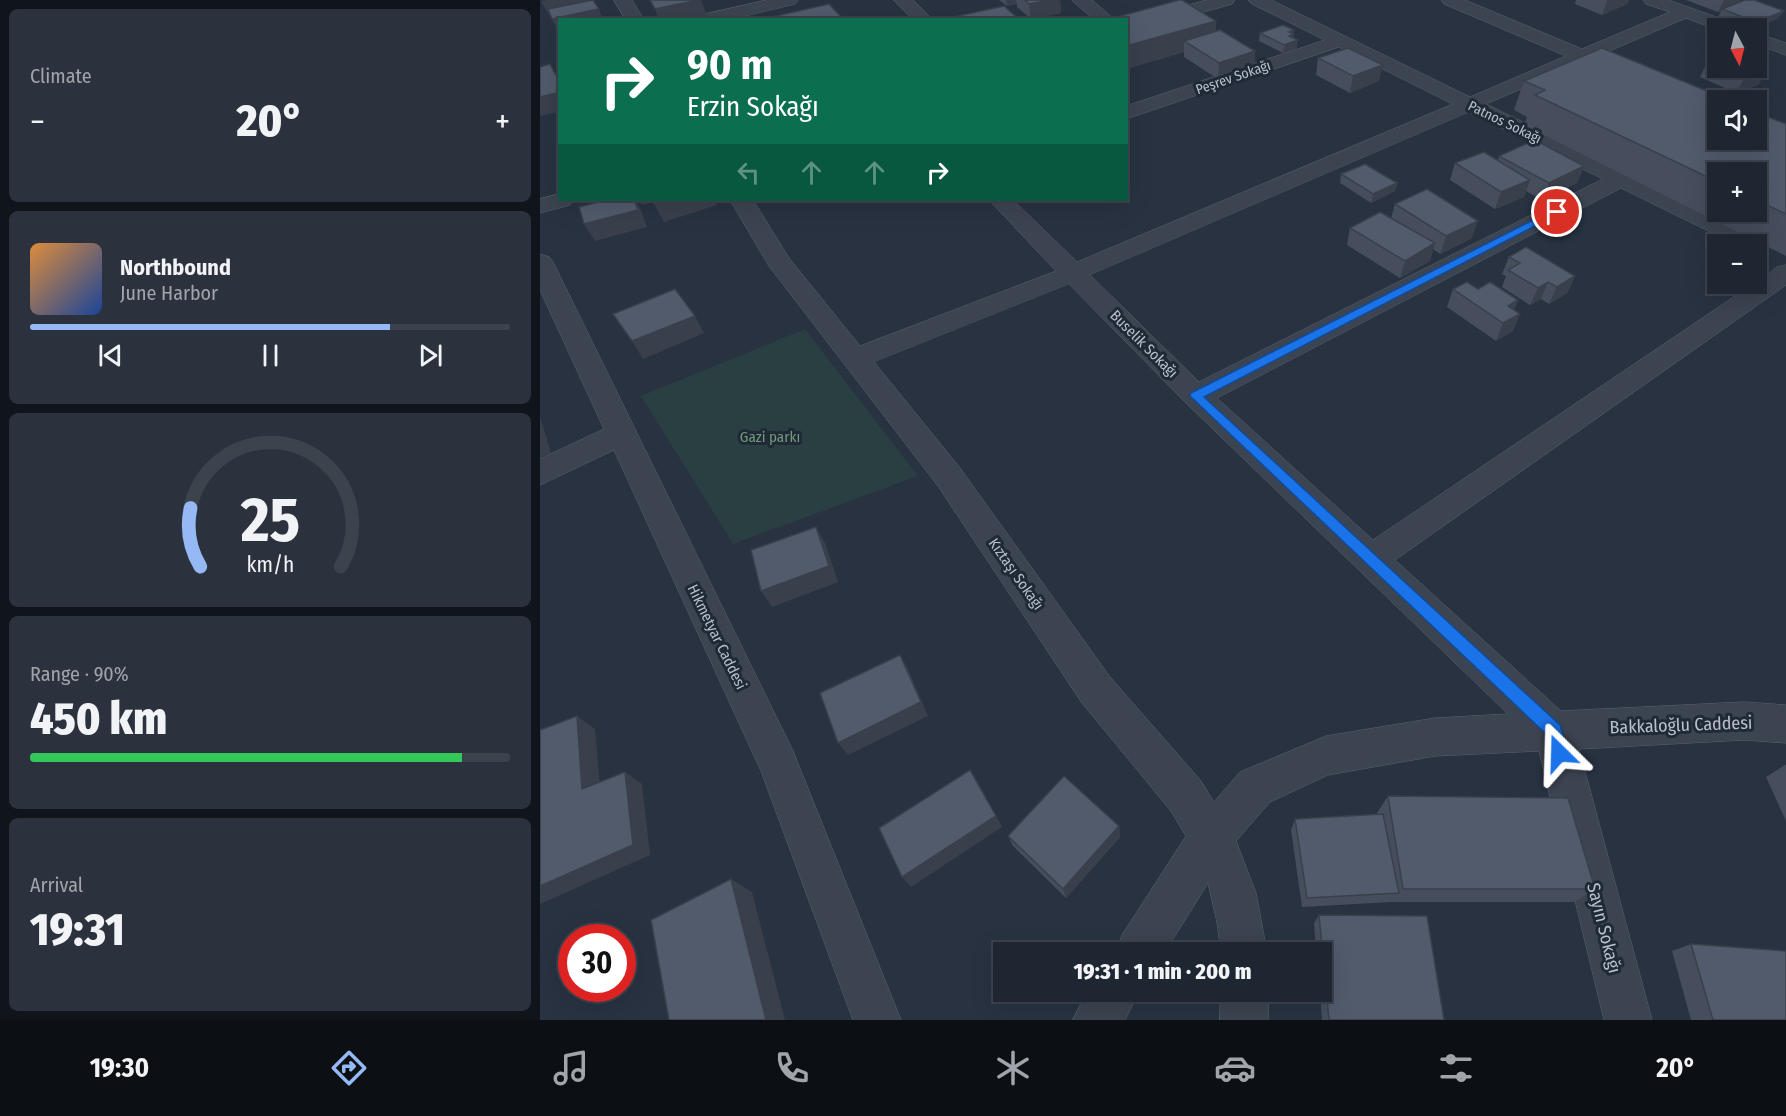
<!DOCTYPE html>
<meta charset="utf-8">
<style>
body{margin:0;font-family:"Fira Sans Condensed",sans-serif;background:#2b323d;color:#f1f3f6;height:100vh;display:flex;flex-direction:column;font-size:22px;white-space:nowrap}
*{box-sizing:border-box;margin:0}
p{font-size:20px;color:#a1a5ab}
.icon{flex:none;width:33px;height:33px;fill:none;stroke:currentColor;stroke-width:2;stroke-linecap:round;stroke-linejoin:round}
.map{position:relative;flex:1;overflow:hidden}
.panel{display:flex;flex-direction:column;gap:9px;padding:9px;background:#10151b;width:540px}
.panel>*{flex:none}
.guide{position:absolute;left:18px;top:18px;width:570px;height:183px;border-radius:0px;box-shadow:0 6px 24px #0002,0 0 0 2px #3c434d;background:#0b6e4f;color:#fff;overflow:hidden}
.needle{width:39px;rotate:173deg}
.fabs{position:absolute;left:1167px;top:18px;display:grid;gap:12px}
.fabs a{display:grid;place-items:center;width:60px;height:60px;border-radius:0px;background:#1e2631;box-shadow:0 6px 24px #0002,0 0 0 2px #3c434d;font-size:30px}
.speed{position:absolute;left:18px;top:924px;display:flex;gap:12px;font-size:30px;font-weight:700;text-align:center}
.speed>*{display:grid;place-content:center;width:78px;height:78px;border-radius:50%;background:#1e2631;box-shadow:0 6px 24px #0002,0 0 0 2px #3c434d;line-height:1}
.speed .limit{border:9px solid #d22;background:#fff;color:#111}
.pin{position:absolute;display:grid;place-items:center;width:51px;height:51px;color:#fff;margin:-26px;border:3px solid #fff;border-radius:50%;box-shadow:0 2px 6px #0007}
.me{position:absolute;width:66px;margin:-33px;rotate:338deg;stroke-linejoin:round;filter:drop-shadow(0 0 4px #0008)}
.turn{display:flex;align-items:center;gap:21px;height:126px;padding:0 30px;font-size:27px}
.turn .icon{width:78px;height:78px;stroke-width:2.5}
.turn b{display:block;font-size:42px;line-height:51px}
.lanes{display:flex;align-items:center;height:57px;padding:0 30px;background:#0003;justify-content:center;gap:30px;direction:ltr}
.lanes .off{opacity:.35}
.big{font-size:45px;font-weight:800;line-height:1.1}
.panel .card{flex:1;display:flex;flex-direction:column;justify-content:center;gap:9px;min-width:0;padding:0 21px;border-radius:9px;background:#2b323d}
.panel .dial{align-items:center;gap:0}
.dial svg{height:156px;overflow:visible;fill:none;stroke:#3c434d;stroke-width:7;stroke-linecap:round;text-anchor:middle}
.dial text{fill:#f1f3f6;stroke:none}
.song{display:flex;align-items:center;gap:18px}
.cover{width:72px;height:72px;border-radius:9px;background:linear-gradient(135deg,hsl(30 70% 55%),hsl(220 70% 35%))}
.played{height:6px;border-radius:3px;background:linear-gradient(90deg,#95b9f4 75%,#3c434d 75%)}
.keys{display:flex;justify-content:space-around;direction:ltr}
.heat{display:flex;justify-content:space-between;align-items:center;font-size:33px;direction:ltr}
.charge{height:9px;border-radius:4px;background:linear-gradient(90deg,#34c759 90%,#3c434d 0)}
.trip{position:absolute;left:453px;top:942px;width:339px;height:60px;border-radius:0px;background:#1e2631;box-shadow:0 6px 24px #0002,0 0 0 2px #3c434d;font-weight:800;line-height:60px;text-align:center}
.tab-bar{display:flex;height:96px;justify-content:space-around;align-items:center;background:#0c0f14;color:#a1a5ab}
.tab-bar .icon{width:42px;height:42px}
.tab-bar .selected{color:#95b9f4}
.tab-bar b{font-size:27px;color:#f1f3f6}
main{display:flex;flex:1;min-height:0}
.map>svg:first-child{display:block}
.green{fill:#2a3f42}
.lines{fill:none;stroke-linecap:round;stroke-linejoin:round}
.street-casing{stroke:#5a626e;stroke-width:1}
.street{fill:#3c4451;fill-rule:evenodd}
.wall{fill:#464e5d;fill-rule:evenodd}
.shaded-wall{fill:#39404c}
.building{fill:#515b6c;stroke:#39404c;stroke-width:1.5}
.route{fill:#1a73e8;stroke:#114b97;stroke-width:1.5}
.labels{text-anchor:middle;stroke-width:6;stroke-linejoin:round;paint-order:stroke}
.far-street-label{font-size:14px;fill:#b9c0cb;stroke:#202936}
.street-label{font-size:15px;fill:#b9c0cb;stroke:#202936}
.park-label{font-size:15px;fill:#719b7b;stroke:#202936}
.near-street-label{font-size:18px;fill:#b9c0cb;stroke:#202936}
</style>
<main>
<section class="panel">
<div class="card"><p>Climate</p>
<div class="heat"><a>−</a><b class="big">20°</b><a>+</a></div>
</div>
<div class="card">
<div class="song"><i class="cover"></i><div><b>Northbound</b><p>June Harbor</p></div></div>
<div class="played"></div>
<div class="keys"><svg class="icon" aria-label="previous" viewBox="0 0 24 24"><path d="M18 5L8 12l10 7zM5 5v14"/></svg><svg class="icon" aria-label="pause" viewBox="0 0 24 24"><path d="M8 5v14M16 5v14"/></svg><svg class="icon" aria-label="next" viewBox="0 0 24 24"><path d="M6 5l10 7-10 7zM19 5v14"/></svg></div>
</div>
<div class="card dial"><svg viewBox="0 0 100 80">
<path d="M14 69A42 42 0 1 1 86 69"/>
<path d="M14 69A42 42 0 0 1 9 39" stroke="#95b9f4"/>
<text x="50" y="56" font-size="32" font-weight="700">25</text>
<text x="50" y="72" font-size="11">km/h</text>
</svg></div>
<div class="card"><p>Range · 90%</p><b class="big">450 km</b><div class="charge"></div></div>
<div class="card"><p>Arrival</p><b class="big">19:31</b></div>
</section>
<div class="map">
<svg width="1246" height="1020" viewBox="0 0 1246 1020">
<rect width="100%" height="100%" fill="#283241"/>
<polygon class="green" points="265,329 378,476 193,544 101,396"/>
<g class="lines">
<defs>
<g id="street">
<polygon points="74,0 92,0 104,20 86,20"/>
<polygon points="227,0 258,0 255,4 188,20 155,20 157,16"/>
<polygon points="354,0 373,0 393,20 374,20"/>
<polygon points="532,0 552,0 575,20 555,20"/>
<polygon points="667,0 695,0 692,4 586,34 586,23"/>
<path d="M709,0H731L930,97L1026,56L904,4L901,0H925L1042,49L1130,12L1106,4L1103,0H1128L1196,24L1199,28L1178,30L1146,18L946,104L1222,239L1225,244L1222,249L1216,251V244H1195L1081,188L677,398L833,540L1213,284H1216L1237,267L1246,265V285L855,560L1021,711L1204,702L1246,705V743L1204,740L1039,749L1112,1020H1064L999,751L895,756L788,775L730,802L696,841L716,893L727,952H681L677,922L668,883L625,952H576L582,935L646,836L631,811L542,703L398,486L229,266L190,200H213L249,258L320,346L516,271L449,200H473L537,262L913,104L799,47L586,119V106L785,40L712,4ZM929,112L1063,179L659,382L550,275ZM529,284L646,403L968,714L895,718L786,736L700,772L674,802L661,781L570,677L420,468L334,362Z"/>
<polygon points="1216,33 1246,43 1246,55 1216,44"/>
<polygon points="20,194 20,200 33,200 30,205 0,213 0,199"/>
<polygon points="0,254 9,257 13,262 253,751 361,1020 313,1020 221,771 74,450 0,485 0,459 64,429 0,290"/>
<polygon points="547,992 599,992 585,1020 533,1020"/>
<polygon points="681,992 729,992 728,1020 680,1020"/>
</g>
</defs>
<use href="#street" class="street-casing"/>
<use href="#street" class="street"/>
</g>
<g class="wall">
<polygon points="459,0 520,0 521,13 491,19 477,7 477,4 467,6"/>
<polygon points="1036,0 1089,0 1087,4 1062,15 1035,4"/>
<polygon points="1146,0 1200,0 1199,2 1239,18 1214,28 1209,28 1178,17 1181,11 1178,12"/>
<polygon points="676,21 675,32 715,51 714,67 678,79 644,57 644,52 586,69"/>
<polygon points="754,30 753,38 757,48 743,53 719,41 720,33"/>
<polygon points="1178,57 1178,68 1216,68 1227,69 1218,85 1196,93 1160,77 1168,61"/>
<polygon points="778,58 839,81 810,93 776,75"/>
<path d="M984,81L1246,124V256L984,125L987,117L974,110ZM1178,172H1216V212H1178Z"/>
<polygon points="959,156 1044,166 1037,183 1002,200 986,191 984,197 955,209 910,180 915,163 958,161"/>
<polygon points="801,174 857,183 855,191 831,203 800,183"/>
<polygon points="855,204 932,238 900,254 893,249 890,261 860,278 807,245 810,228 851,218"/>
<polygon points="969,257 1035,276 1027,293 1009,304 1001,299 990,305 962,287 966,276 962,274"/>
<polygon points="913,289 938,289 978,300 974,310 980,314 973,331 956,341 907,307"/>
<polygon points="1245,765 1246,765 1246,821 1226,777"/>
<polygon points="848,796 1055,889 1034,902 851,902 762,907 751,830 755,819 837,814 837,813"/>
<polygon points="579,826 580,837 526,898 473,846 468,836"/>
<polygon points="779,915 904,1020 782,1020 780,992 782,992 782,952 776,952 774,923"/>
<polygon points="1151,944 1246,1020 1151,1020 1132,951"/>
</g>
<g class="shaded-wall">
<polygon points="6,0 53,0 55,8 10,16 1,1"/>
<polygon points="161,0 167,15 145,20 119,20 115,9"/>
<polygon points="466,0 476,0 477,4 467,6"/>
<polygon points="510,0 520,0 521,13 491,19 489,4"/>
<polygon points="1067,0 1089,0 1087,4 1062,15"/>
<polygon points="1184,0 1200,0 1198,4 1182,9 1181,11 1178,12"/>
<polygon points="59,9 62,17 49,20 20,20 20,26 16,27 12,19"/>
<polygon points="1244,11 1239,18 1212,28 1216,22"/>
<polygon points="676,21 675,43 644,41 644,52 586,69 586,46"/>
<polygon points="754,30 753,42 758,40 757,48 743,53 744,45 749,32"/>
<polygon points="715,51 714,67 678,79 679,63"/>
<polygon points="843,65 839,81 810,93 813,76"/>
<polygon points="1227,69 1218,85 1196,93 1205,77"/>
<polygon points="20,92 20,111 0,116 0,97"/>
<polygon points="1044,166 1037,183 1002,200 1009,183"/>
<polygon points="990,180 984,197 955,209 961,192"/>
<polygon points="857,183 855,191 831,203 833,194"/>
<polygon points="94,200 95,200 101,210 107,227 55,241 44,224"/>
<polygon points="99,200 119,200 102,205"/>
<polygon points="131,200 174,200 177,205 124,222 114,204"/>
<polygon points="938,221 932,238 900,254 906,236"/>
<polygon points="895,243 890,261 860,278 865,261"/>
<polygon points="1035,276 1027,293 1009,304 1017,287"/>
<polygon points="1008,282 1001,299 990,305 998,288"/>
<polygon points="978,300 971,318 968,306"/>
<polygon points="980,314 973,331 956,341 963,323"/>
<polygon points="155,316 164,333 103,359 92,341"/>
<polygon points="0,417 11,453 0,458"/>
<polygon points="276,527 285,543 298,582 232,607 221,591"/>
<polygon points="360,655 368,669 388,716 308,755 298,743"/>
<polygon points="37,716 55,729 61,801 42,789"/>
<polygon points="85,772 102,784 110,855 0,904 0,886"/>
<polygon points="456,816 462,827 371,887 362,877"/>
<polygon points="579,826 580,837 526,898 523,889"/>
<polygon points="191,879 212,892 245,1020 226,1020"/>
</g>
<g class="building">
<polygon points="53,0 59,9 12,19 8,9"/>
<polygon points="110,0 159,0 115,9"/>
<polygon points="485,0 510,0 489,4"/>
<polygon points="639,0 642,0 676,21 586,46 586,20 566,20"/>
<polygon points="1205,0 1214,0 1244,11 1216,22 1182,9"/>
<polygon points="289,4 304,20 228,20 227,18"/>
<polygon points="464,6 480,20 422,20 418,16"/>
<polygon points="743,25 754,30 749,32 754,34 749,36 758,40 744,45 720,33"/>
<polygon points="680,30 715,51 679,63 644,41"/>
<polygon points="808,48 843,65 813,76 778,58"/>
<polygon points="1062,48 1189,100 1178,100 1178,140 1216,140 1216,112 1246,124 1246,214 1216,200 1216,172 1178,172 1178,182 995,95 1005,90 984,81"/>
<polygon points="1178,57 1178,65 1168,61"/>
<polygon points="10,64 20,83 20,92 0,97 0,67"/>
<polygon points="1216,64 1227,69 1205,77 1183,68 1216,68"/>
<polygon points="995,140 1044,166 1009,183 959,156"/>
<polygon points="944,152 990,180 961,192 915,163"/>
<polygon points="825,164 857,183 833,194 801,174"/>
<polygon points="887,189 938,221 906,236 855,204"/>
<polygon points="67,200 94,200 98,210 44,224 39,207"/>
<polygon points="112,200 131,200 114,204"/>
<polygon points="840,212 895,243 865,261 810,228"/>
<polygon points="986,247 1035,276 1017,287 1008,282 998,288 968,270 980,263 969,257"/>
<polygon points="927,282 938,289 950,282 978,300 968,306 980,314 963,323 913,289"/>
<polygon points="135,289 155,316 92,341 73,314"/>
<polygon points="276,527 289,566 221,591 211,550"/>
<polygon points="360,655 381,702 298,743 280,693"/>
<polygon points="37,716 42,789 85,772 93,845 0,886 0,730"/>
<polygon points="430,770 456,816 362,877 339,828"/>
<polygon points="524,776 579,826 523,889 468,836"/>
<polygon points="848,796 1028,798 1055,889 863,889"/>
<polygon points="843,814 859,893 767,898 755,819"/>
<polygon points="191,879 226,1020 129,1020 111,920"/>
<polygon points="779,915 887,916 904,1020 789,1020"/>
<polygon points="1151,944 1246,951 1246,1020 1173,1020"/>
</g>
<polygon class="route" points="1013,210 1022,212 664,397 1020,725 1028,753 1025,759 1019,761 1013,759 1007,735 650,396 651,393"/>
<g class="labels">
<g class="far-street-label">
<text transform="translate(693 77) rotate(-19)" y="5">Peşrev Sokağı</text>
<text transform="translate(965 122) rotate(26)" y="5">Patnos Sokağı</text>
</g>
<g class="street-label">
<text transform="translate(604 344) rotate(45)" y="5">Buselik Sokağı</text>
<text transform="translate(476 574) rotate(55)" y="5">Kıztaşı Sokağı</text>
<text transform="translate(177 637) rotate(64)" y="5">Hikmetyar Caddesi</text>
</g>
<g class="park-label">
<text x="230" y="442">Gazi parkı</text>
</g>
<g class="near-street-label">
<text transform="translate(1141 725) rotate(-2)" y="6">Bakkaloğlu Caddesi</text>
<text transform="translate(1064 928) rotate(76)" y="6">Sayın Sokağı</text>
</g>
</g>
</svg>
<div class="fabs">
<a><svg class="needle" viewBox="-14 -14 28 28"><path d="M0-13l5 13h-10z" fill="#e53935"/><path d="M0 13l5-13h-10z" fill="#a1a5ab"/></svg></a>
<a><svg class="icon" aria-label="sound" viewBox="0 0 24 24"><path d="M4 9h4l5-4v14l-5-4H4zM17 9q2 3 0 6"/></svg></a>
<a>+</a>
<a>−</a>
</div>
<div class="speed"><div class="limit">30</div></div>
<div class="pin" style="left:1017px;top:212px;background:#d93025"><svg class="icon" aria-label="arrive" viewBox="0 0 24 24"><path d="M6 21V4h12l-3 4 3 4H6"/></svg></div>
<svg class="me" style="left:1019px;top:753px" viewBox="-20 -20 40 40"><path d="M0-17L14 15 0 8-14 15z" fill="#1a73e8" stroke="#fff" stroke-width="4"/></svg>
<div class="trip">19:31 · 1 min · 200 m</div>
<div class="guide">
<div class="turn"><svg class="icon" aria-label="right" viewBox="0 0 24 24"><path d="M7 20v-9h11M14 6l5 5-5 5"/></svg><div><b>90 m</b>Erzin Sokağı</div></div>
<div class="lanes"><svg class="icon off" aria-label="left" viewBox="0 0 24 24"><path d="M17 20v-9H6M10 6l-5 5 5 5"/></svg><svg class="icon off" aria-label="ahead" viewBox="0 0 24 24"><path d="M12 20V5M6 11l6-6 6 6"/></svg><svg class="icon off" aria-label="ahead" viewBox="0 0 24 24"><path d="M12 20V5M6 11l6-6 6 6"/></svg><svg class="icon" aria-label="right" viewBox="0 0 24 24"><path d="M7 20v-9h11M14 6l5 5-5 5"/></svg></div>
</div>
</div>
</main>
<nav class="tab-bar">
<b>19:30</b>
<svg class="icon selected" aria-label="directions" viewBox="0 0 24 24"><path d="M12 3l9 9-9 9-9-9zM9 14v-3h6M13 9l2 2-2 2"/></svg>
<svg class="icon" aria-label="music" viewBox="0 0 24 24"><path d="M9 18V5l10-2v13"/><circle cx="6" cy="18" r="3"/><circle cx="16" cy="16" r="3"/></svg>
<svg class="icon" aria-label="phone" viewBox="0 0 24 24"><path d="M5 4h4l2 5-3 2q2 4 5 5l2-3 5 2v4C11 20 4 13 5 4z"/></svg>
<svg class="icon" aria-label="climate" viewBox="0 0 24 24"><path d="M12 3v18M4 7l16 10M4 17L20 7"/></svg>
<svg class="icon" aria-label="car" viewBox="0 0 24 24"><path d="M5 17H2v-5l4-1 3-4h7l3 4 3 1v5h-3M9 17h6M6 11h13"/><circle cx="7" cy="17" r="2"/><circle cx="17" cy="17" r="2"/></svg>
<svg class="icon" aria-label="filters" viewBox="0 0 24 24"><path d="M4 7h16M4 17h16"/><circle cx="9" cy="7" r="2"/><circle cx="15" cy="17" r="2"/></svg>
<b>20°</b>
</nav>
